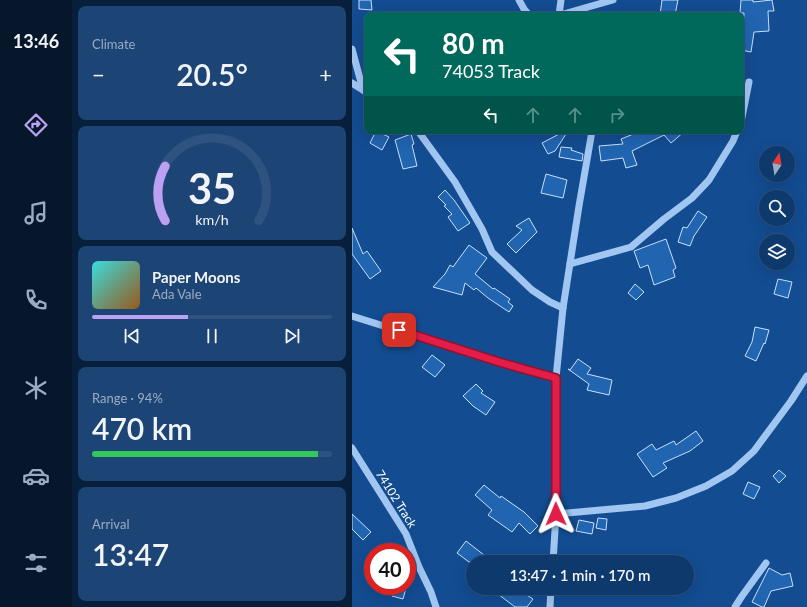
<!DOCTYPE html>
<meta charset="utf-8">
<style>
body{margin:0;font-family:Lato,sans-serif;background:#1c4475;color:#f1f3f6;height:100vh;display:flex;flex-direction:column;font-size:15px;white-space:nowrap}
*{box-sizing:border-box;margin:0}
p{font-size:13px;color:#9bacc2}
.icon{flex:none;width:22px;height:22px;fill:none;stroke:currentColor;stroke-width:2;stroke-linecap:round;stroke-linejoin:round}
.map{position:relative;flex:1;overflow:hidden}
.sheet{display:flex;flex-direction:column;gap:6px;padding:6px;background:#081f3c;width:280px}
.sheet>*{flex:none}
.top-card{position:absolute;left:12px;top:12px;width:380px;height:122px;border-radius:8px;box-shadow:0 4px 16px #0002,0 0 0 1px #2e5380;background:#00695c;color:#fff;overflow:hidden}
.needle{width:26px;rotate:12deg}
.tools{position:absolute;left:407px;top:146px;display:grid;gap:8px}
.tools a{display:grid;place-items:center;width:36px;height:36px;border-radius:50%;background:#0e396d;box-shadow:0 4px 16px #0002,0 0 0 1px #2e5380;font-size:20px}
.speed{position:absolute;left:12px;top:543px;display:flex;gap:8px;font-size:20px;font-weight:700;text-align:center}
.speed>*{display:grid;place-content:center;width:52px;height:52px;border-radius:50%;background:#0e396d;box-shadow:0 4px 16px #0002,0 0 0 1px #2e5380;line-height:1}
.speed .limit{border:6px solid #d22;background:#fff;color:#111}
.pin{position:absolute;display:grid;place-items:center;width:34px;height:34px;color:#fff;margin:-17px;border-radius:8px;box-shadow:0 2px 6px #0006}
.me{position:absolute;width:44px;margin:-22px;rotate:359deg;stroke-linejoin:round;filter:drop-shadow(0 0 3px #0008)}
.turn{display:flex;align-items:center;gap:14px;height:84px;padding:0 12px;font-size:18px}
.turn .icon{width:52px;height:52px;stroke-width:2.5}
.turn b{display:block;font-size:28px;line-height:34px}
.lanes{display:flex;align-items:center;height:38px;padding:0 12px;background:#0003;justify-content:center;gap:20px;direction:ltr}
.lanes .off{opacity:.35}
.big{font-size:30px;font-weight:600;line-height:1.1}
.sheet .tile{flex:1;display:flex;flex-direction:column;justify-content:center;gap:6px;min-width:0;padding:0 14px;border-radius:8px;background:#1c4475}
.sheet .dial{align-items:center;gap:0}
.dial svg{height:104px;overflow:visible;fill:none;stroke:#2e5380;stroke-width:7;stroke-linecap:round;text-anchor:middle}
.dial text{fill:#f1f3f6;stroke:none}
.song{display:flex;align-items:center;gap:12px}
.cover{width:48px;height:48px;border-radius:6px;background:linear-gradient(135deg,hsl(180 70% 55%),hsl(30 70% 35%))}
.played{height:4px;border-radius:2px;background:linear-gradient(90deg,#bca0f2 40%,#2e5380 40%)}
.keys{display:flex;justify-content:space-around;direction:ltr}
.heat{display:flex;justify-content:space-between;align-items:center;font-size:22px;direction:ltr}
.charge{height:6px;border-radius:3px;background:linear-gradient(90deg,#34c759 94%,#2e5380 0)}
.trip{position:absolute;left:114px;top:555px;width:228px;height:40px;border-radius:20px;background:#0e396d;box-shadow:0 4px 16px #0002,0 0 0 1px #2e5380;font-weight:600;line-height:40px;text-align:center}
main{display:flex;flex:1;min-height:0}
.dock{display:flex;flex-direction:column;width:72px;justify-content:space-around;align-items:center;background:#06172c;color:#9bacc2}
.dock .icon{width:28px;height:28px}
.dock .selected{color:#bca0f2}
.dock b{font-size:18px;color:#f1f3f6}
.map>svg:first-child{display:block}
.building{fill:#2164b0;stroke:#c7e0fc}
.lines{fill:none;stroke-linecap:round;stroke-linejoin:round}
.minor{stroke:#a0c6f1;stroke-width:7}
.route-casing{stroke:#92132f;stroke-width:10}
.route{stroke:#e11d48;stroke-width:7}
.labels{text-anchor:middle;stroke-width:4;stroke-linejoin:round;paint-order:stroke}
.street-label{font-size:12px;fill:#fff;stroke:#134c91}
</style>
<main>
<nav class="dock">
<b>13:46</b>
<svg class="icon selected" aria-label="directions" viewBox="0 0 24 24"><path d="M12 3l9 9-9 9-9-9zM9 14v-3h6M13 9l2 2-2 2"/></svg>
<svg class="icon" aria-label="music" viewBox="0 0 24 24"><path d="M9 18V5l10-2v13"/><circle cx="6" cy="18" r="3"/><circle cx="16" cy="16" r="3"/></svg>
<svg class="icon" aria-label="phone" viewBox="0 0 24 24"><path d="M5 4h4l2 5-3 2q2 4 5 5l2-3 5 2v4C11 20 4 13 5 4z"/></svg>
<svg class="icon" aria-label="climate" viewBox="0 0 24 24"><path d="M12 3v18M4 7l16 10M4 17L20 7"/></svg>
<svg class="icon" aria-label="car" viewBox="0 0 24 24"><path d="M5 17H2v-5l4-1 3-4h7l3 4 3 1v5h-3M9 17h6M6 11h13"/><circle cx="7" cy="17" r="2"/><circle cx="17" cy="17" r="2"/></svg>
<svg class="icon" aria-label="filters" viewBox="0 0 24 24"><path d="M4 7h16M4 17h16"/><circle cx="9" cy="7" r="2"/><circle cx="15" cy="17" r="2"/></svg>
</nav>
<section class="sheet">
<div class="tile"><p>Climate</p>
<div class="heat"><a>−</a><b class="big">20.5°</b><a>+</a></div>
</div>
<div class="tile dial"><svg viewBox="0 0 100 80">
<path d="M14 69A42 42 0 1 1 86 69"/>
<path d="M14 69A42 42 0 0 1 14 27" stroke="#bca0f2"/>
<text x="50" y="56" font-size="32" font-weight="700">35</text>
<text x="50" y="72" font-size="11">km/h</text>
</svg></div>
<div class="tile">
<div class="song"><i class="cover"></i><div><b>Paper Moons</b><p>Ada Vale</p></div></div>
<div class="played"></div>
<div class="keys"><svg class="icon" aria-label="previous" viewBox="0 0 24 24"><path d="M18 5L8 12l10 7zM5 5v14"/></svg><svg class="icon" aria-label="pause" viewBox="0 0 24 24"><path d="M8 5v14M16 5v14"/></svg><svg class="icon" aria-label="next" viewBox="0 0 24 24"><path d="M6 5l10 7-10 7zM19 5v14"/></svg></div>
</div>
<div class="tile"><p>Range · 94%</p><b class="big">470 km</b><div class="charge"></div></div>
<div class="tile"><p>Arrival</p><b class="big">13:47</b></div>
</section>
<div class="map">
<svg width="455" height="607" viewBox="0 0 455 607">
<rect width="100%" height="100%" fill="#134c91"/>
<g class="building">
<polygon points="7,0 19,0 20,10 7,9"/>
<polygon points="310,0 326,0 323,15 308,15"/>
<polygon points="389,0 401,0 401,2 420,0 422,11 416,11 417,31 402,32 399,52 389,50 389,37 391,37 392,13 388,13"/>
<polygon points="24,131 37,137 30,150 18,143"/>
<polygon points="213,131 216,131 203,151 196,154 190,143"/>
<polygon points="289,131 333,131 319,143 312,135 280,151 285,165 274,168 271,158 249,161 247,146 271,144 269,139"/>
<polygon points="59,134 62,144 60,145 65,166 51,169 43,140"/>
<polygon points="209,147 220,148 219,150 231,154 230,161 207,157"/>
<polygon points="194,174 215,180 211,198 189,193"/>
<polygon points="93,190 102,200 118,223 106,231 96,217 100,214 92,206 94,205 86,197"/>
<polygon points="346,211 355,217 342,236 338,246 326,242 331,227 335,228"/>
<polygon points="177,218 185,232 164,253 155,244 170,230 164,226"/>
<polygon points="0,228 11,254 15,251 29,271 18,279 0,254"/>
<polygon points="314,239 324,268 321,270 323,277 302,285 296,265 288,268 282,251"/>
<polygon points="117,245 135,258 123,274 141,289 142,288 158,299 156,302 161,306 157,312 136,298 124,288 122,290 113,283 110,295 81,287 93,274 98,265 101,267"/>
<polygon points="426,279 440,282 436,298 422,294"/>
<polygon points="283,284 292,292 284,300 276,293"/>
<polygon points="403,327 417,330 413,344 412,343 404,361 393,356 400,342"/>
<polygon points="80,355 93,365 83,377 70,367"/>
<polygon points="226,359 239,368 235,374 260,380 257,395 235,390 237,384 216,369 218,370"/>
<polygon points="124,384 131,391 129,393 143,402 134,415 121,406 111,396"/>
<polygon points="344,431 351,441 338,451 311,463 315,468 301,477 285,454 300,444 304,450 322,441 324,445"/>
<polygon points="427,470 434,476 427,483 421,476"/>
<polygon points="396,482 408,487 402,499 391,494"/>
<polygon points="132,485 148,498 149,496 172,512 186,526 178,534 167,523 160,532 136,515 140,510 123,495"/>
<polygon points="0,514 19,532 11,540 0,529"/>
<polygon points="246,518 255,519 254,530 244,528"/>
<polygon points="227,520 242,523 240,534 224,531"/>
<polygon points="114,541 132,555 126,562 117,562 105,553"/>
<polygon points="417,568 430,575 438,573 441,586 419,591 412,607 410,607 400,602"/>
<polygon points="43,586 54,588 51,599 40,596"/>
<polygon points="138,588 164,588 181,599 175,607 163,607"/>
</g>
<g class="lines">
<g class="minor">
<polyline points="167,0 172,9 177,15"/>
<polyline points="207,15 209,0"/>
<polyline points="208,15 261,0"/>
<polyline points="0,49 11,90 15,93"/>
<polyline points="0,83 11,90"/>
<polyline points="389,122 397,82"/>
<polyline points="66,131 103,182 130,229 140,252 180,290 198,302 211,308"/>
<polyline points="218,264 279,247 312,219 340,198 357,180 381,141 385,131"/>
<polyline points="0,316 147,362 204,378"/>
<polyline points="0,448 54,534 67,567 79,592 84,607"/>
<polyline points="204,514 293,506 324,498 354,486 380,471 402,451 439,401 455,376"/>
<polyline points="201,562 204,514 204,378 211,308 227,206 240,131"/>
<polyline points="198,607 199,588"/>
<polyline points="383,607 390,596 414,563"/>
</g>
</g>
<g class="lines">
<defs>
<polyline id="route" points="47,330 147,362 204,378 204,514"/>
</defs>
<use href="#route" class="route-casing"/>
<use href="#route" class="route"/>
</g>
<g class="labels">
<g class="street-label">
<text transform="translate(44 499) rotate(58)" y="4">74102 Track</text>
</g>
</g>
</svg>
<div class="tools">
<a><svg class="needle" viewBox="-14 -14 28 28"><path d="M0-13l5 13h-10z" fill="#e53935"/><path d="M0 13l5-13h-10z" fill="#9bacc2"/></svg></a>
<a><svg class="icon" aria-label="search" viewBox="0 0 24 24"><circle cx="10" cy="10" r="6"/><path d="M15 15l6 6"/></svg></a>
<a><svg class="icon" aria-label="layers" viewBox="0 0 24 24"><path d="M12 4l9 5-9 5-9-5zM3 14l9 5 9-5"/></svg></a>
</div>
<div class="speed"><div class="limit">40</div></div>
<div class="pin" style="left:47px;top:330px;background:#d93025"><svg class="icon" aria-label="arrive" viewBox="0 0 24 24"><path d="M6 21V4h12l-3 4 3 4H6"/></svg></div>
<svg class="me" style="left:204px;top:514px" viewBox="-20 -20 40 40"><path d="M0-17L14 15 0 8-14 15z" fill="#e11d48" stroke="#fff" stroke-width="4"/></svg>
<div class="trip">13:47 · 1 min · 170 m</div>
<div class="top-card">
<div class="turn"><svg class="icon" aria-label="left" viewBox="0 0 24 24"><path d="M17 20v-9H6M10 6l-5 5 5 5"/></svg><div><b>80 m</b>74053 Track</div></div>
<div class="lanes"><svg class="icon" aria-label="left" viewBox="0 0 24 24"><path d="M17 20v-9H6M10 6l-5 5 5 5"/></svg><svg class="icon off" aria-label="ahead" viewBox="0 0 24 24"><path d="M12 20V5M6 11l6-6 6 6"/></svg><svg class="icon off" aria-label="ahead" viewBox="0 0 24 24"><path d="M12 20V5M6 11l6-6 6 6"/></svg><svg class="icon off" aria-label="right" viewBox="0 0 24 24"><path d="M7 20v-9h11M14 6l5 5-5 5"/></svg></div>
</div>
</div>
</main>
